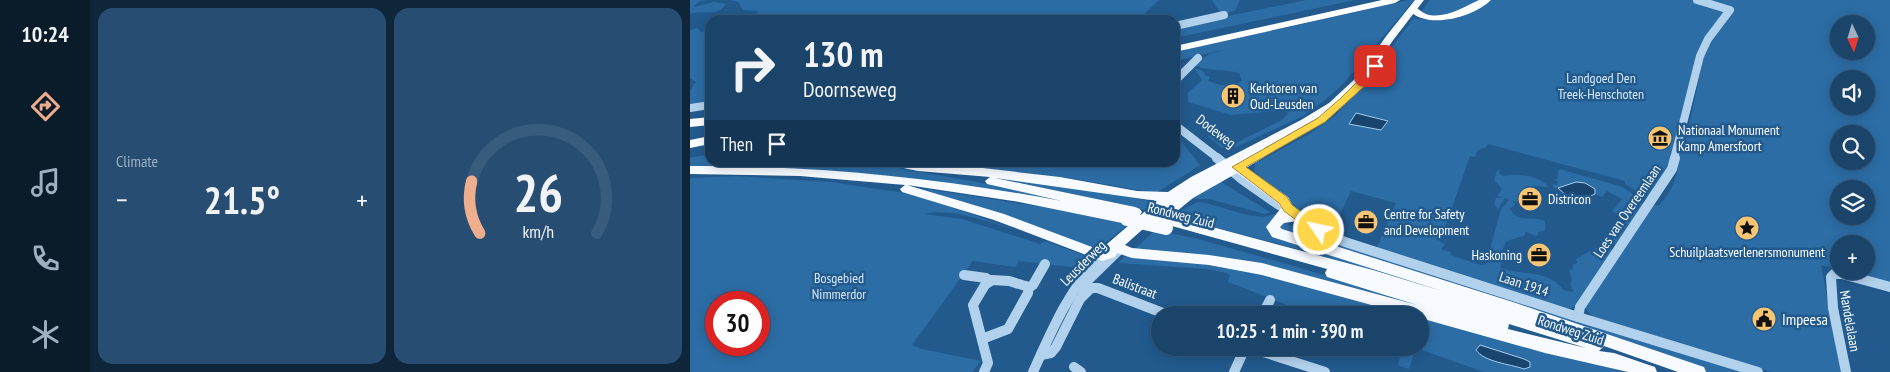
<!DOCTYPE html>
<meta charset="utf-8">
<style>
body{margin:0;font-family:"PT Sans Narrow",sans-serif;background:#274e72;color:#f1f3f6;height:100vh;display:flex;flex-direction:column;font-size:19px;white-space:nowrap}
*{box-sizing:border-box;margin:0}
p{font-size:16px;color:#9fb0c1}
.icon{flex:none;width:28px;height:28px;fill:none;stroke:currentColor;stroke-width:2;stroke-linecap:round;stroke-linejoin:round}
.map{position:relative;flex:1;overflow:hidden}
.panel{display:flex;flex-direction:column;gap:8px;padding:8px;background:#0e253a;width:600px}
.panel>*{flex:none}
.top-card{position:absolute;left:15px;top:15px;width:475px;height:152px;border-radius:15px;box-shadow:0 2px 12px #0003,0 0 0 1px #385c7e;background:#1a446a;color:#f1f3f6;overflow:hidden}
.needle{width:32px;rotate:176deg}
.fabs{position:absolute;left:1140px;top:15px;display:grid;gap:10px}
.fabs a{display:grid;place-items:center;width:45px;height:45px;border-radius:50%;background:#1a446a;box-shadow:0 2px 12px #0003,0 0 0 1px #385c7e;font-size:25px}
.speed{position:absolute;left:15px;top:291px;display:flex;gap:10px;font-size:25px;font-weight:700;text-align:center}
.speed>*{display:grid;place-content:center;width:65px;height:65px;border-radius:50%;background:#1a446a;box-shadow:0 2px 12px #0003,0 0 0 1px #385c7e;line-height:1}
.speed .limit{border:8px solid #d22;background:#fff;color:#111}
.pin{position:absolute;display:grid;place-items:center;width:42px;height:42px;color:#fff;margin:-21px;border-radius:10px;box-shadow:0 2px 8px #0006}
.me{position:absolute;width:55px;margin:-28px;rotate:304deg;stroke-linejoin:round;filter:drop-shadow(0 0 4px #0008)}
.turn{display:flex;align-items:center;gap:18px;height:105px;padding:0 15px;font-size:22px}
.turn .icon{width:65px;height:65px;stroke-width:2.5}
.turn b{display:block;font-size:35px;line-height:42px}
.then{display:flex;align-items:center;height:48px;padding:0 15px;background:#0003;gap:10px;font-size:19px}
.big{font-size:38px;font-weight:800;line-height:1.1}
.panel .tile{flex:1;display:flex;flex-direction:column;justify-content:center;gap:8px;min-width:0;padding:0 18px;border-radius:15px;background:#274e72}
.panel .dial{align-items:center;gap:0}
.dial svg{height:130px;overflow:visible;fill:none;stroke:#385c7e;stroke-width:7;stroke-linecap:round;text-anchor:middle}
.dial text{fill:#f1f3f6;stroke:none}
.heat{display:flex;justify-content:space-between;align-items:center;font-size:28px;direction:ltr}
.panel .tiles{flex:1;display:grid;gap:8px;grid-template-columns:repeat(2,1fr)}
.trip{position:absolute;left:461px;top:306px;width:278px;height:50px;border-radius:25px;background:#1a446a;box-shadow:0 2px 12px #0003,0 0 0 1px #385c7e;font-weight:800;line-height:50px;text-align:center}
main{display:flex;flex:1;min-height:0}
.menu{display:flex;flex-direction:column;width:90px;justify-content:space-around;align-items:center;background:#0a1b2a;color:#9fb0c1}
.menu .icon{width:35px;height:35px}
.menu .on{color:#eead8d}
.menu b{font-size:22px;color:#f1f3f6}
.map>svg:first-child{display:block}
.green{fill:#2c6da6;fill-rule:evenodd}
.water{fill:#18446e;stroke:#a5cded}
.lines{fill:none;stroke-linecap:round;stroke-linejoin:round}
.minor-far1{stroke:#b1d1ec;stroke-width:8}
.minor{stroke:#b1d1ec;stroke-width:10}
.major{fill:#f7faff;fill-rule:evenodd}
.highway{fill:#fff;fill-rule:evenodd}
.major-bridge{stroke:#f7faff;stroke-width:14}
.route{fill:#ffd54a;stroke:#a68a30}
.labels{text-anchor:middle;stroke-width:5;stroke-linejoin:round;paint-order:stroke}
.park-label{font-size:14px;fill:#d6e9f9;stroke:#225a8e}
.poi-label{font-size:14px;fill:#fff;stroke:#225a8e;text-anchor:start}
.street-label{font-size:14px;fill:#fff;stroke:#225a8e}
.near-poi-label{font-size:16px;fill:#fff;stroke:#225a8e;text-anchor:start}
</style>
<main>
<nav class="menu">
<b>10:24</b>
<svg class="icon on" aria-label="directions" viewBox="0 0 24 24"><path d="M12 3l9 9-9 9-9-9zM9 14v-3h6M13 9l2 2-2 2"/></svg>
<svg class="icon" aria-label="music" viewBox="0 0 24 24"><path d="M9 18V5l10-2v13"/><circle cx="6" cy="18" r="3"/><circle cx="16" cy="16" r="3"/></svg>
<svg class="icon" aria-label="phone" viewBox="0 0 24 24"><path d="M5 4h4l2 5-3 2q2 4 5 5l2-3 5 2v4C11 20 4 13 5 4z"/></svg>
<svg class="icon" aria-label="climate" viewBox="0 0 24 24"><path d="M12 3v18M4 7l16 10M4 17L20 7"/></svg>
</nav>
<section class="panel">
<div class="tiles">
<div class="tile"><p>Climate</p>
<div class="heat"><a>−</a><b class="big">21.5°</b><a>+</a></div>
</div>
<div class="tile dial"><svg viewBox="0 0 100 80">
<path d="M14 69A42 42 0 1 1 86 69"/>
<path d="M14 69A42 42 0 0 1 9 37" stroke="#eead8d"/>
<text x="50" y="56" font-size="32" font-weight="700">26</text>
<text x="50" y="72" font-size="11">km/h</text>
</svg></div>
</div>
</section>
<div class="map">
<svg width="1200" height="372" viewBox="0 0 1200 372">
<rect width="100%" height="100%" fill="#225a8e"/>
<g class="green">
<path d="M0,0H18L10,1L4,6L5,7L24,2L36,4C26,18 13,9 0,14Z"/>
<polygon points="39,0 469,0 448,20 55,20 62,18 68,11 53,10 48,2"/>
<polygon points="522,0 550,0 545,11 531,14"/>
<polygon points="616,0 665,0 485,38 485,27"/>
<path d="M719,0H724L653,84L634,101L613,116L546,147L532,148L518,136L524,131L542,145L592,120L598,114L597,110L541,115L498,102V93L512,80L504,68L513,71L515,75L520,77L518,81C530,85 541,89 552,81L549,73C535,69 515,71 505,65L519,54L537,49L485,61V52Z"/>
<path d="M740,0H791C772,11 754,22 731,12Z"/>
<path d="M802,0H1200V283L1156,271H1176V244H1149V269L1131,265L1151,372H1081L903,317L895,308L896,303L963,205H969C988,187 988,165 992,141L995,143L997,135L1014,55L996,94L980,160L968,191L958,198L935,184V181L798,144L796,147L787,151L785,157L780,156L750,242L755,244L751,249L761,252L760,255L791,265L796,264L811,209L819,200L815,198L808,209L804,204L806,198H813L807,196L812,189L804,180L807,171L810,170L809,173L812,176C828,174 848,174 859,187L840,186V189L832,194V197L828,199V202L821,200L825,203L824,206L820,208C826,224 842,215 855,221V231L848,232V235L846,236L836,232L834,236L816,241L811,254L813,259L810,268C830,275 860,270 873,290L881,292L883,291L880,284L882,280L879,270L883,269V265L887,263L886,259L913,244L925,251L885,306L877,310L686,250L706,203L661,191L642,231L624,222L564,171L565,164L567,160L570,161L621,133L645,116L673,86L723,19L767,18ZM1149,24H1176V51H1149ZM1149,79H1176V106H1149ZM1149,134H1176V161H1149ZM1149,189H1176V216H1149Z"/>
<polygon points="7,28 11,32 20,30 20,101 0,104 0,91 6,82 0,78 0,30"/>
<polygon points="485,134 510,165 466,193 379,178 252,163 485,162"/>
<polygon points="20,154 20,162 179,163 298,184 390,204 88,168 0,167 0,158"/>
<path d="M869,169L933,187L955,203L928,246L916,240L932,216L922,211L932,199L917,191L912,197L905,194V189C891,179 880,184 865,189L862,184L867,185L868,181L863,180L867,179Z"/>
<path d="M46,176L141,182L228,195L326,230C298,222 262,207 234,214L272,219L350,244L355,241L393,255L401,260L389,268L329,261L325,267L283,261L222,345L232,349L291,361L282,372H0V178ZM26,302H69V345H26Z"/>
<polygon points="304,177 418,192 459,201 455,210"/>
<polygon points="531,182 580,212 575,214 519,199 503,199 490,205"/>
<polygon points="230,188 352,207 439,224 407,249"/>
<path d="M508,202C527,203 568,224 584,214L587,216L581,221L578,229L737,286L586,243L478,216Z"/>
<polygon points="592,221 601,226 634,239 1055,372 1017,372 957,350 591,231 588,227"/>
<polygon points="465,230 508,239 607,267 798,324 609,276 444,250"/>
<polygon points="435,256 552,267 834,341 933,372 794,372 726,348 719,369 709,366 708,363 714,348 730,348 730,315 623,315 538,282 540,275 537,273 517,269 428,263"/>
</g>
<g class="water">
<polygon points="666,113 698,121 691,130 659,124"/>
<polygon points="886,182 895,183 905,189 905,194 898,197 884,199 882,202 877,199 877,196 868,188"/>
<path d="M790,345L834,359L840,362V367L834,369C820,364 794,362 786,350Z"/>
</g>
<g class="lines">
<g class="minor-far1">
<polyline points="485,26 534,15"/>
<polyline points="485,81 508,58"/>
<polyline points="0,108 20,105"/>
<polyline points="485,125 529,159"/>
<polyline points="984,159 1010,56 1018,39 1040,10 1007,0"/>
</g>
<g class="minor">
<polyline points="527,158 553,180 589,205 598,208 629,230 655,242 888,317 1068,372"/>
<polyline points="274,275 296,278 300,281"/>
<polyline points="339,287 343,285 355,264"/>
<polyline points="389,289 428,251"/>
<polyline points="572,315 580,300"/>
<polyline points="888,317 890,307 982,169 985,158"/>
<polyline points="292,339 318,329 338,293 339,287 319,281 302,280 295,285 283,305 298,363 294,372"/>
<polyline points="561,348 635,372"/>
<polyline points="351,355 361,353 366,347 390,299 401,288 408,288 478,315"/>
<polyline points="384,367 391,372"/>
<path d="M343,372C362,330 379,289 412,256"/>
<polyline points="544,372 555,348"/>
<polyline points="1156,372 1143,308 1141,277 1144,274 1152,274 1200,287"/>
</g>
<path class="major" d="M725,0H734L704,39L675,81L647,107L575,148H582L584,151L556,168L598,197L604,208L601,213L615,214L617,217L615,220L594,223L590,227L592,229L826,303L1008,365L1014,367L1016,372H988L914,346L909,351L924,353L959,365L965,367L967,372H938L855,353L730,318V315H718L572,275L519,265L442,258L427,253L425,257L412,261L304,220L212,192L210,189L215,185L110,176L0,174V166C126,165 249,178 372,201L297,184L295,181L300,177L228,171L199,165L197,162H238L284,167L370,177L447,191L478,192L501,177L611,120L639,103L667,77L697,35ZM547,173L588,203L591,208L576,227L582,237L752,291L683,270L481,216L503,198ZM305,178L467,201L410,250L314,214L217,185L329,202L437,224L442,222L444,219L442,216L450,215L452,212L450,209L445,207ZM475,221L477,224L482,226L637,269L635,273L637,277L727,305L572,263L519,255L442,248L435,245L461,222L467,226ZM819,324L896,348L818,329Z"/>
<g class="highway">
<polygon points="692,0 710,0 705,3 485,52 485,46"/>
<path d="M789,0H801C784,17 736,31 718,9L723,6C728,8 731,12 736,14C753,20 774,7 789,0Z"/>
<polygon points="20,117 20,125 0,127 0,119"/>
<polygon points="20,136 20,144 0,148 0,140"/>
</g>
<polyline class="major-bridge" points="437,219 476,228"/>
</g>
<polygon class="route" points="685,63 690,66 679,82 635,122 556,167 597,197 602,205 635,230 634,234 625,234 594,211 589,203 542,167 628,118 651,98 672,77 682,64"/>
<defs>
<symbol id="building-disc" viewBox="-11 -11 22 22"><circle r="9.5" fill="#f8c673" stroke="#225a8e"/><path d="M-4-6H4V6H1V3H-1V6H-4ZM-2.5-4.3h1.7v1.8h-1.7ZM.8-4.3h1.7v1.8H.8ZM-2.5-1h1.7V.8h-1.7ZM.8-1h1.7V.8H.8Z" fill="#111"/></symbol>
<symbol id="museum-disc" viewBox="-11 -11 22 22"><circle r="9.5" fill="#f8c673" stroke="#225a8e"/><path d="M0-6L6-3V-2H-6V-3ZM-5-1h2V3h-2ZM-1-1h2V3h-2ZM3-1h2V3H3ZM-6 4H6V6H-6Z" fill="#111"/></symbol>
<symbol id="office-disc" viewBox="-11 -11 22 22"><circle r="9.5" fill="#f8c673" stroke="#225a8e"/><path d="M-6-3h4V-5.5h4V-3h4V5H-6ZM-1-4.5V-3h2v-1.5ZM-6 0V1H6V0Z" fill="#111"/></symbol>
<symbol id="sight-disc" viewBox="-11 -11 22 22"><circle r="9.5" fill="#f8c673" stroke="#225a8e"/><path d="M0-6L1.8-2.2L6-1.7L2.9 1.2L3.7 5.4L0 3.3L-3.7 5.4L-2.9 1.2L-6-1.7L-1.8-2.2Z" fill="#111"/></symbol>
<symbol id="civic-disc" viewBox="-11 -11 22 22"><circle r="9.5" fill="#f8c673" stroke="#225a8e"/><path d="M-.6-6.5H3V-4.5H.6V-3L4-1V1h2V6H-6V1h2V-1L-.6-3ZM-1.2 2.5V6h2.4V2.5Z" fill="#111"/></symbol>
</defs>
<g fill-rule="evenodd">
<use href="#building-disc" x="529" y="82" width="28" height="28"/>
<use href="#museum-disc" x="956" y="124" width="28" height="28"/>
<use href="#office-disc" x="826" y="185" width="28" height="28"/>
<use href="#office-disc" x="662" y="208" width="28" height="28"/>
<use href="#sight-disc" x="1043" y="214" width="28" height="28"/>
<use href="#office-disc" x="835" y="241" width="28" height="28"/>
<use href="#civic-disc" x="1060" y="305" width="28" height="28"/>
</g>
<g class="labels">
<g class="park-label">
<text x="911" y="83">Landgoed Den<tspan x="911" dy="16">Treek-Henschoten</tspan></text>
<text x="149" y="283">Bosgebied<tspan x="149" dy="16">Nimmerdor</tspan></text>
</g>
<g class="poi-label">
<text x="560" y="93">Kerktoren van<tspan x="560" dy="16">Oud-Leusden</tspan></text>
<text x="988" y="135">Nationaal Monument<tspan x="988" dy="16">Kamp Amersfoort</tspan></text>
<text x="858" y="204">Districon</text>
<text x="694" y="219">Centre for Safety<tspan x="694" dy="16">and Development</tspan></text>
<text x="1057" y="257" text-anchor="middle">Schuilplaatsverlenersmonument</text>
<text x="832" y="260" text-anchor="end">Haskoning</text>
</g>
<g class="street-label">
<text transform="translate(526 131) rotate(37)" y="5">Dodeweg</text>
<text transform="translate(937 211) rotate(-56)" y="5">Loes van Overeemlaan</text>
<text transform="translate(491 215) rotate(14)" y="5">Rondweg Zuid</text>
<text transform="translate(393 263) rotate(-45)" y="5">Leusderweg</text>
<text transform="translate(834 284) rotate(18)" y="5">Laan 1914</text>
<text transform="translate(445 286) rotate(21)" y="5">Balistraat</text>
<text transform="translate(1160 321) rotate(80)" y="5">Mandelalaan</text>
<text transform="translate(881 330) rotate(18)" y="5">Rondweg Zuid</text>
</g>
<g class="near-poi-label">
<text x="1092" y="325">Impeesa</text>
</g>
</g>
</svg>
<div class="fabs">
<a><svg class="needle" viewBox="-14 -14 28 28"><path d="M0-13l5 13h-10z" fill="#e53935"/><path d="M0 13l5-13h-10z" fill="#9fb0c1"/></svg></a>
<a><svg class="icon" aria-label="sound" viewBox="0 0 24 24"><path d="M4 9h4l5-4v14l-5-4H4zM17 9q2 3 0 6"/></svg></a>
<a><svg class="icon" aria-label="search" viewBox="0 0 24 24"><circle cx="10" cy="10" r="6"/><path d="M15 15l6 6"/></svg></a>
<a><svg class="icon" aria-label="layers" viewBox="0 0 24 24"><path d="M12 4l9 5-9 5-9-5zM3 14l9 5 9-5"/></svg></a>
<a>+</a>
</div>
<div class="speed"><div class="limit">30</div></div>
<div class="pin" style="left:685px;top:66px;background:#d93025"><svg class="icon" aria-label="arrive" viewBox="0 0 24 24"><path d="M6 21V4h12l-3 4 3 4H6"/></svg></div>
<svg class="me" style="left:629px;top:230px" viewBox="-20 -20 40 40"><circle r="17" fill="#ffd54a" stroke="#fff" stroke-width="3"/><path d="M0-11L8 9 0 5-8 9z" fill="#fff"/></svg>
<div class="trip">10:25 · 1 min · 390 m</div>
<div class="top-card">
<div class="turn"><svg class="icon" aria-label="right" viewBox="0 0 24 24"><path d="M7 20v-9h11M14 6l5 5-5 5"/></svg><div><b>130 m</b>Doornseweg</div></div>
<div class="then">Then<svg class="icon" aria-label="arrive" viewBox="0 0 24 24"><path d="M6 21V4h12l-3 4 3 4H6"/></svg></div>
</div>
</div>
</main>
